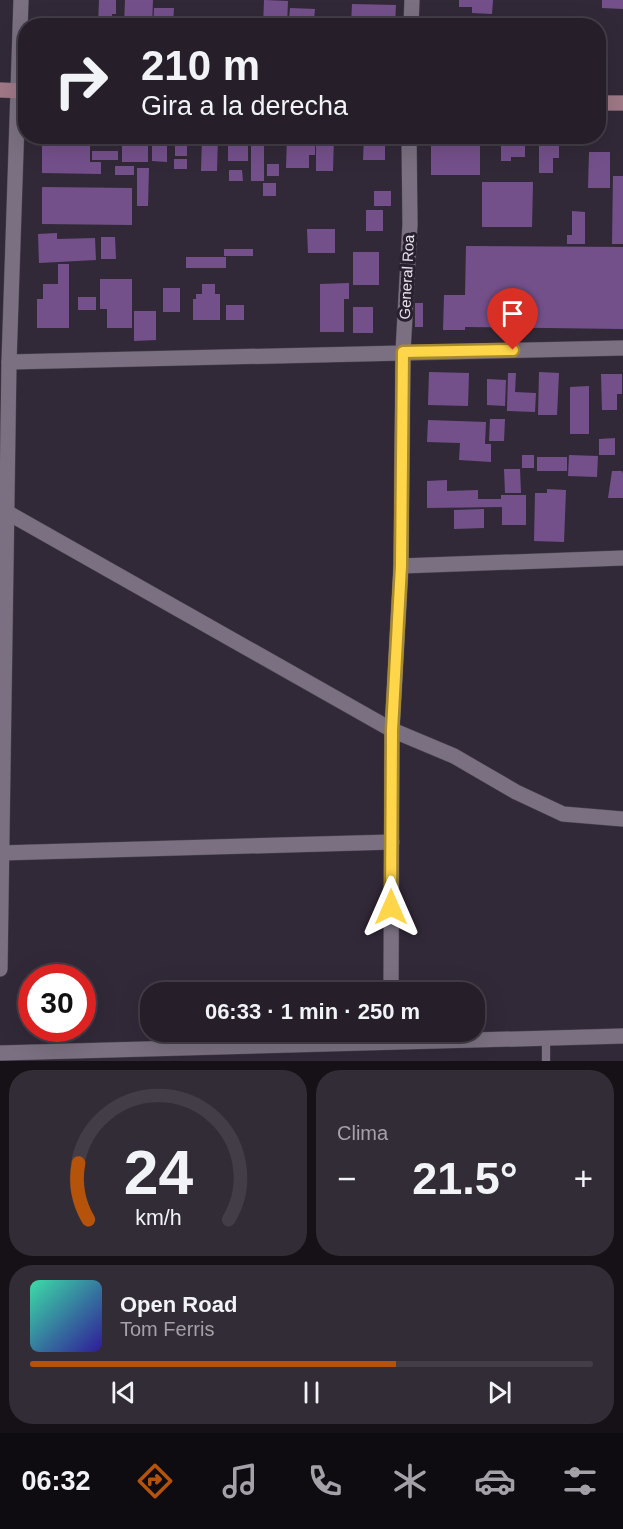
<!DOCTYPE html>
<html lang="es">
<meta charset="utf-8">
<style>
body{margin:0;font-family:Helvetica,sans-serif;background:#322c36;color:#f1f3f6;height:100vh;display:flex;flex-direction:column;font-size:22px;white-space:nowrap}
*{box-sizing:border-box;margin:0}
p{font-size:20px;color:#a4a2a8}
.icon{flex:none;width:33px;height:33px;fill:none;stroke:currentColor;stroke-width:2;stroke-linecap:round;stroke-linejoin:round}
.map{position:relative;height:1061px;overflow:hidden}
.side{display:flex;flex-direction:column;gap:9px;padding:9px;background:#151117;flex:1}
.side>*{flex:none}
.hud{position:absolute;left:18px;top:18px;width:588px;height:126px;border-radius:24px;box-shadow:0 6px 24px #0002,0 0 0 2px #423d47;background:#261f2a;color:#f1f3f6;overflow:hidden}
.speed{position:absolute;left:18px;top:964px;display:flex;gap:12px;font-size:30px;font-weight:700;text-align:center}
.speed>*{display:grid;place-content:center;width:78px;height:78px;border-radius:50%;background:#261f2a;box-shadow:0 6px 24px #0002,0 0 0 2px #423d47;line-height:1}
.speed .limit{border:9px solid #d22;background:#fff;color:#111}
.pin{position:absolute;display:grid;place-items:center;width:51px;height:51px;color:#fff;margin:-62px -26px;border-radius:50% 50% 50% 0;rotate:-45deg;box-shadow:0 0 6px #0007}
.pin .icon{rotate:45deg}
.me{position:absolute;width:66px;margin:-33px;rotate:0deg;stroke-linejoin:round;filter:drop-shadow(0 0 4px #0008)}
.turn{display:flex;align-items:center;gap:21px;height:126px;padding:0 24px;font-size:27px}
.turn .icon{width:78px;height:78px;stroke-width:2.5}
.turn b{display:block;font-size:42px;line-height:51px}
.big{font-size:45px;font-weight:700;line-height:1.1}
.side .widget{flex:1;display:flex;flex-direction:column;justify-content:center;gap:9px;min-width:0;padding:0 21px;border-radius:24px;background:#322c36}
.side .dial{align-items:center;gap:0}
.dial svg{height:156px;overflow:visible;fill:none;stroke:#423d47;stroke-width:7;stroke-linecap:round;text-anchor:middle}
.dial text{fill:#f1f3f6;stroke:none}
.song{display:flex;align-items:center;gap:18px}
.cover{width:72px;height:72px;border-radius:9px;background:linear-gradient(135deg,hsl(160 70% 55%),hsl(250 70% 35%))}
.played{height:6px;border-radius:3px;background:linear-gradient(90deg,#b45309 65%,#423d47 65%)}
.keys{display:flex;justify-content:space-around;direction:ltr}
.heat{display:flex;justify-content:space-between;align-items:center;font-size:33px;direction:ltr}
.side .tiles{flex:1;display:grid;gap:9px;grid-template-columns:1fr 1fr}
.widget:last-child{grid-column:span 2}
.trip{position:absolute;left:140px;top:982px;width:345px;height:60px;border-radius:24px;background:#261f2a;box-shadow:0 6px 24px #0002,0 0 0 2px #423d47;font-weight:700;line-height:60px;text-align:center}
.tabs{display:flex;height:96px;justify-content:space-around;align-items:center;background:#0f0c11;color:#a4a2a8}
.tabs .icon{width:42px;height:42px}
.tabs .current{color:#b45309}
.tabs b{font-size:27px;color:#f1f3f6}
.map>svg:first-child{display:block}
.building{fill:#74508b}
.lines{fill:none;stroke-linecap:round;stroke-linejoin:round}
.service-casing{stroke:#4b4450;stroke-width:9}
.minor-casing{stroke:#4b4450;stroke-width:16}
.secondary-casing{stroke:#4b4450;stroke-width:16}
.service{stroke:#7a7081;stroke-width:8}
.minor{stroke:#7a7081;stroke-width:15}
.secondary{stroke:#9f7886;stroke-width:15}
.route-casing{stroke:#a68a30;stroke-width:15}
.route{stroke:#ffd54a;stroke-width:10}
.labels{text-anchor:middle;stroke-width:6;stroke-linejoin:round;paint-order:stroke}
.street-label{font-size:15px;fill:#e6e1ea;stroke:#28202e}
</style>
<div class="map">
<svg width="623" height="1061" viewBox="0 0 623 1061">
<rect width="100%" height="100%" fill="#322938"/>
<g class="building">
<polygon points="99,0 116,0 116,14 112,14 112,26 98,26"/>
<polygon points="125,0 153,0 152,26 124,26"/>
<polygon points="264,0 288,1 287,26 263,26"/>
<polygon points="459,0 493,0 492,14 472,13 472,7 459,7"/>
<polygon points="602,0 623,0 623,9 602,8"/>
<polygon points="352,4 396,5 395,26 351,24"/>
<polygon points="154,8 174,8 173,26 153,26"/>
<polygon points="290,8 315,9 314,20 289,19"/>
<rect x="183" y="18" width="14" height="8"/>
<rect x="42" y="136" width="30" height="7"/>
<rect x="97" y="136" width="22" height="6"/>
<rect x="122" y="136" width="26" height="26"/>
<polygon points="152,136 167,136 167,162 152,161"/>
<polygon points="175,136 198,136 198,146 187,146 187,156 175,156"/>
<polygon points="202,136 218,136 217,171 201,171"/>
<rect x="228" y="136" width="20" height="25"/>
<rect x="251" y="136" width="13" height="45"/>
<polygon points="287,136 309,136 309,145 315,145 315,155 309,155 309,168 286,168"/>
<polygon points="316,136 334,136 333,171 316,171"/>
<polygon points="364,136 385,136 385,160 363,160"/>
<rect x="431" y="136" width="49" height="39"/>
<polygon points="507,136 525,136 525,157 511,157 511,161 501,161 501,140 507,140"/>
<polygon points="42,145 90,146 90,162 101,162 101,174 42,173"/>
<polygon points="539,145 559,145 559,158 553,158 553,173 539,173"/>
<rect x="92" y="151" width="26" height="9"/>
<polygon points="589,152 610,152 610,188 588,188"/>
<rect x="174" y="159" width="13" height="10"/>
<rect x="267" y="164" width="12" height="12"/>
<rect x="115" y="166" width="19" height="9"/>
<polygon points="137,168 149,168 148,206 137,206"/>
<polygon points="229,170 242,170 243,181 229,181"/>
<polygon points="613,176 623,176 623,244 612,244"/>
<polygon points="482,182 533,182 532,227 482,227"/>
<rect x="263" y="183" width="13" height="13"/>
<polygon points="42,187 132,188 132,225 42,224"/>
<rect x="374" y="191" width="17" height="15"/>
<rect x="366" y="210" width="17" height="21"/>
<polygon points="572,211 585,212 585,244 567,244 567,235 572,235"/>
<polygon points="307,229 335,229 335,253 308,253"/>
<polygon points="57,233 57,239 95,238 96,260 39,263 38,234"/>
<polygon points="101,237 115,237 116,259 101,259"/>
<polygon points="466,246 623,247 623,329 465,327 465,330 443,330 444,295 465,295"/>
<rect x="224" y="249" width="29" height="7"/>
<rect x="353" y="252" width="26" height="33"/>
<rect x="186" y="257" width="40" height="11"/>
<polygon points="58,264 69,264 69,328 37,328 37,299 43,299 43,284 58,284"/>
<polygon points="100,279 132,279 132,328 107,328 107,309 100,309"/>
<polygon points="349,283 349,299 344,299 344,332 320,332 320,284"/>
<polygon points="202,284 215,284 215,294 220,294 220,320 193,320 193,299 196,299 196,294 202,294"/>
<rect x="163" y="288" width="17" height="24"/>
<rect x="78" y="297" width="18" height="13"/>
<rect x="415" y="303" width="8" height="24"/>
<rect x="226" y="305" width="18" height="15"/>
<rect x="353" y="307" width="20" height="26"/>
<polygon points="134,311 156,311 156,340 134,341"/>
<polygon points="429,372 469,373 468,406 428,405"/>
<polygon points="539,372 559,373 557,415 538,415"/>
<polygon points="508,373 516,373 515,392 536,393 535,412 507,411"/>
<polygon points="601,374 622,374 622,394 617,394 617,410 602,410"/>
<polygon points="487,379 506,380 505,406 487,405"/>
<polygon points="589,386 589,434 570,434 570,387"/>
<polygon points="490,419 505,419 504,441 489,441"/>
<polygon points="428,420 486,422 485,444 491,444 491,462 459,460 460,443 427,442"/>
<polygon points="615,438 615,455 599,455 599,439"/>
<rect x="522" y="455" width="12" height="13"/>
<polygon points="569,455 598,456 597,477 568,476"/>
<rect x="537" y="457" width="30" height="14"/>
<polygon points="504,469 520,469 521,493 505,493"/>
<polygon points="612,471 622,471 623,474 623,498 608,498"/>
<polygon points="447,480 447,491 478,490 478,499 501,499 501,495 526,495 526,525 502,525 502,507 427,508 427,481"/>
<polygon points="547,489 566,490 564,542 534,541 535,493 547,493"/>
<polygon points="484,509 484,528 454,529 454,510"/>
</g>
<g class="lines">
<defs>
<polyline id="service" points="546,1061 546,1038"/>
<g id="minor">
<polyline points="411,26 412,0"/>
<polyline points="9,362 623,348"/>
<polyline points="3,510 392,730 454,756 516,792 563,814 623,819"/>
<polyline points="401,566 623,558"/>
<polyline points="0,853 392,842"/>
<polyline points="0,969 9,362 21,0"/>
<polyline points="391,993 392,730 401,566 403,352 410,224 409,136"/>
<polyline points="0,1053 623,1036"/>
</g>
<g id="secondary">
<polyline points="0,90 26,91"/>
<polyline points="598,103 623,103"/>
</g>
</defs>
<use href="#service" class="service-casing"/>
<use href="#minor" class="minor-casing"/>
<use href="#secondary" class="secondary-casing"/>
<use href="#service" class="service"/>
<use href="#minor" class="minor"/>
<use href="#secondary" class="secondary"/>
</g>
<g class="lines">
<defs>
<polyline id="route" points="391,907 392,730 401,566 403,352 513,350"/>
</defs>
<use href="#route" class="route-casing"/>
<use href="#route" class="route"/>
</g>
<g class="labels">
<g class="street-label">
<text transform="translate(407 277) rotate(-87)" y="5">General Roa</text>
</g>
</g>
</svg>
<div class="speed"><div class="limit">30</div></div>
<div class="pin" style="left:513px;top:350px;background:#d93025"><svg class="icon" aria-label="arrive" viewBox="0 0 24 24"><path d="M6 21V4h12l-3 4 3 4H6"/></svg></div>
<svg class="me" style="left:391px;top:907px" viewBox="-20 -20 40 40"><path d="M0-17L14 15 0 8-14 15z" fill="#ffd54a" stroke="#fff" stroke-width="4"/></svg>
<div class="trip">06:33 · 1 min · 250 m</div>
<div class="hud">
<div class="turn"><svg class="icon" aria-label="right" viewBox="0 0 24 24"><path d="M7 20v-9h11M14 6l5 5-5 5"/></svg><div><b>210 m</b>Gira a la derecha</div></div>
</div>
</div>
<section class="side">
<div class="tiles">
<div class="widget dial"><svg viewBox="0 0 100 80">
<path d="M14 69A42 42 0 1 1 86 69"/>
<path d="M14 69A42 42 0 0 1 9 40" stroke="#b45309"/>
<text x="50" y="56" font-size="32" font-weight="700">24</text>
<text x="50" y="72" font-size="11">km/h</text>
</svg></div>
<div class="widget"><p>Clima</p>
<div class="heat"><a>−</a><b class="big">21.5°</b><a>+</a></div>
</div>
<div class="widget">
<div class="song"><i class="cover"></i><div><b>Open Road</b><p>Tom Ferris</p></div></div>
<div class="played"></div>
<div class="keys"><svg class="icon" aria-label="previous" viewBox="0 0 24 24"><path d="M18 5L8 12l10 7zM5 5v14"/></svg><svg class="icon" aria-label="pause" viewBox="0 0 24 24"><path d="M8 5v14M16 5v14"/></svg><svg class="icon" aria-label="next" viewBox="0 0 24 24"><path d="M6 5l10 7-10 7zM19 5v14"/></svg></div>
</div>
</div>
</section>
<nav class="tabs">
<b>06:32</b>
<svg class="icon current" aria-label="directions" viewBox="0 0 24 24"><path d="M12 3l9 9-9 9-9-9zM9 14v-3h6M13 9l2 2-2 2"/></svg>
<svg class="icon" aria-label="music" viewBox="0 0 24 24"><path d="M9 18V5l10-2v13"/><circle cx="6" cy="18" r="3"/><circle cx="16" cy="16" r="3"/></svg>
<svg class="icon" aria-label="phone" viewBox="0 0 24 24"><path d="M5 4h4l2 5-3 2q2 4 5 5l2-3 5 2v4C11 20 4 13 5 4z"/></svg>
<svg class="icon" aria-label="climate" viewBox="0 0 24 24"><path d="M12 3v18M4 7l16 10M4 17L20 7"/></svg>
<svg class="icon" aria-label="car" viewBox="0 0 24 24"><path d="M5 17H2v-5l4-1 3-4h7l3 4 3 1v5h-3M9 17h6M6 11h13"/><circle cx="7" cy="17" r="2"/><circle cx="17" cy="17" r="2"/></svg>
<svg class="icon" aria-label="filters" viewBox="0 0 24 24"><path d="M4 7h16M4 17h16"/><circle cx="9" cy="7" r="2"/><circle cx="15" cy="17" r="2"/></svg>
</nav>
